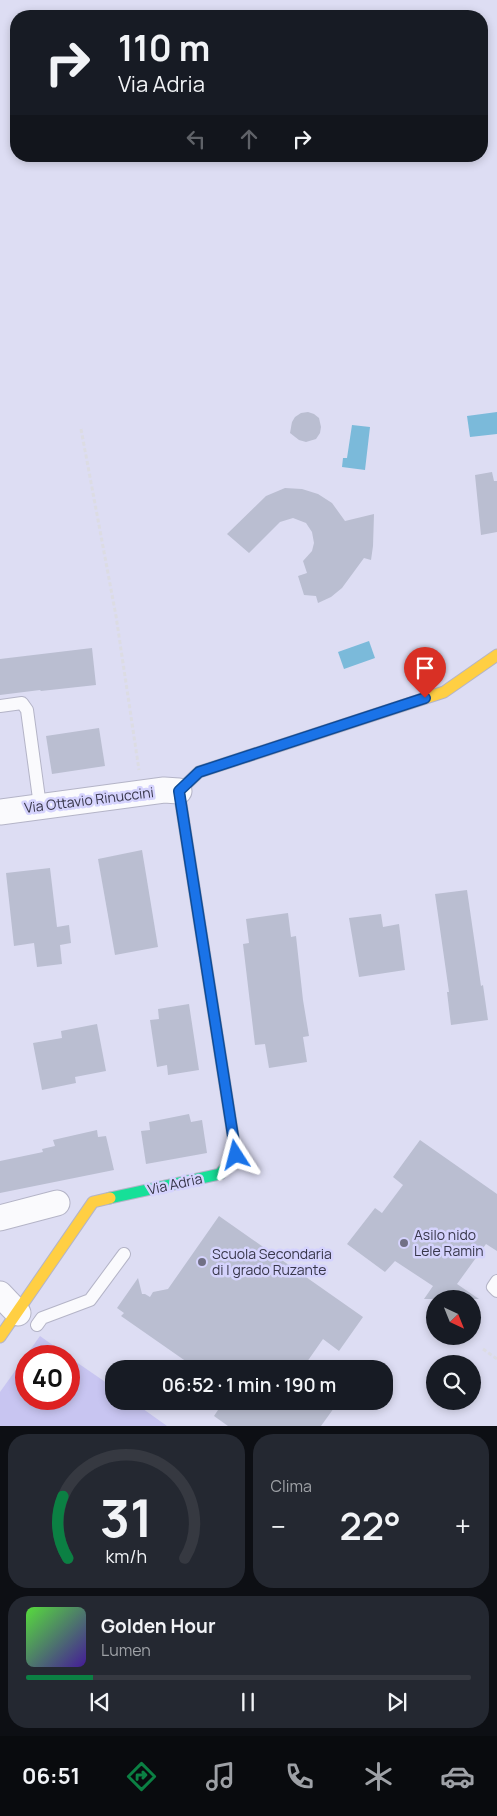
<!DOCTYPE html>
<html lang="it">
<meta charset="utf-8">
<style>
body{margin:0;font-family:Manrope,sans-serif;background:#242831;color:#f1f3f6;height:100vh;display:flex;flex-direction:column;font-size:19px;white-space:nowrap}
*{box-sizing:border-box;margin:0}
p{font-size:16px;color:#9ea1a6}
.icon{flex:none;width:28px;height:28px;fill:none;stroke:currentColor;stroke-width:2;stroke-linecap:round;stroke-linejoin:round}
.map{position:relative;height:1426px;overflow:hidden}
.details{display:flex;flex-direction:column;gap:8px;padding:8px;background:#0d0f14;flex:1}
.details>*{flex:none}
.banner{position:absolute;left:10px;top:10px;width:478px;height:152px;border-radius:20px;box-shadow:0 2px 8px #0003;background:#171b24;color:#f1f3f6;overflow:hidden}
.needle{width:32px;rotate:137deg}
.buttons{position:absolute;left:426px;top:1290px;display:grid;gap:10px}
.buttons a{display:grid;place-items:center;width:55px;height:55px;border-radius:50%;background:#171b24;box-shadow:0 2px 8px #0003;font-size:25px}
.speed{position:absolute;left:15px;top:1345px;display:flex;gap:10px;font-size:25px;font-weight:700;text-align:center}
.speed>*{display:grid;place-content:center;width:65px;height:65px;border-radius:50%;background:#171b24;box-shadow:0 2px 8px #0003;line-height:1}
.speed .limit{border:8px solid #d22;background:#fff;color:#111}
.pin{position:absolute;display:grid;place-items:center;width:42px;height:42px;color:#fff;margin:-51px -21px;border-radius:50% 50% 50% 0;rotate:-45deg;box-shadow:0 0 5px #0007}
.pin .icon{rotate:45deg}
.me{position:absolute;width:55px;margin:-28px;rotate:351deg;stroke-linejoin:round;filter:drop-shadow(0 0 4px #0008)}
.turn{display:flex;align-items:center;gap:18px;height:105px;padding:0 25px;font-size:22px}
.turn .icon{width:65px;height:65px;stroke-width:2.5}
.turn b{display:block;font-size:35px;line-height:42px}
.lanes{display:flex;align-items:center;height:48px;padding:0 25px;background:#0003;justify-content:center;gap:25px;direction:ltr}
.lanes .off{opacity:.35}
.big{font-size:38px;font-weight:600;line-height:1.1}
.details .widget{flex:1;display:flex;flex-direction:column;justify-content:center;gap:8px;min-width:0;padding:0 18px;border-radius:20px;background:#242831}
.details .dial{align-items:center;gap:0}
.dial svg{height:130px;overflow:visible;fill:none;stroke:#363941;stroke-width:7;stroke-linecap:round;text-anchor:middle}
.dial text{fill:#f1f3f6;stroke:none}
.song{display:flex;align-items:center;gap:15px}
.cover{width:60px;height:60px;border-radius:8px;background:linear-gradient(135deg,hsl(110 70% 55%),hsl(260 70% 35%))}
.played{height:5px;border-radius:2px;background:linear-gradient(90deg,#0b8043 15%,#363941 15%)}
.keys{display:flex;justify-content:space-around;direction:ltr}
.heat{display:flex;justify-content:space-between;align-items:center;font-size:28px;direction:ltr}
.details .tiles{flex:1;display:grid;gap:8px;grid-template-columns:1fr 1fr}
.widget:last-child{grid-column:span 2}
.trip{position:absolute;left:105px;top:1360px;width:288px;height:50px;border-radius:20px;background:#171b24;box-shadow:0 2px 8px #0003;font-weight:600;line-height:50px;text-align:center}
.menu{display:flex;height:80px;justify-content:space-around;align-items:center;background:#090b0e;color:#9ea1a6}
.menu .icon{width:35px;height:35px}
.menu .on{color:#0b8043}
.menu b{font-size:22px;color:#f1f3f6}
.map>svg:first-child{display:block}
.green{fill:#c8c5f1}
.water{fill:#7bbada}
.building{fill:#babed1}
.lines{fill:none;stroke-linecap:round;stroke-linejoin:round}
.lane-casing{stroke:#b4b4c7;stroke-width:14}
.street-casing{stroke:#b4b4c7;stroke-width:27}
.fast-casing{stroke:#b4b4c7;stroke-width:13}
.slow-casing{stroke:#b4b4c7;stroke-width:13}
.path{stroke:#dcdce3;stroke-width:3;stroke-dasharray:4 2.5;stroke-linecap:butt}
.lane{stroke:#fafafd;stroke-width:12}
.street{stroke:#fafafd;stroke-width:25}
.fast{stroke:#16e098;stroke-width:11}
.slow{stroke:#ffcf43;stroke-width:11}
.route-casing{stroke:#114b97;stroke-width:12}
.route{stroke:#1a73e8;stroke-width:9}
.poi-dot{fill:#717085;stroke:#d5d3fd;stroke-width:2}
.labels{text-anchor:middle;stroke-width:5;stroke-linejoin:round;paint-order:stroke}
.street-label{font-size:14px;fill:#37364a;stroke:#d5d3fd}
.poi-label{font-size:14px;fill:#37364a;stroke:#d5d3fd;text-anchor:start}
</style>
<div class="map">
<svg width="497" height="1426" viewBox="0 0 497 1426">
<rect width="100%" height="100%" fill="#ddddf3"/>
<polygon class="green" points="40,1336 68,1356 26,1356 26,1399 69,1399 69,1357 114,1388 114,1401 132,1401 167,1426 0,1426 0,1392"/>
<g class="water">
<polygon points="497,412 497,434 470,437 467,416"/>
<polygon points="352,425 370,427 365,470 342,467 343,458 347,458"/>
<polygon points="369,641 375,658 344,669 338,652"/>
</g>
<g class="building">
<polygon points="308,412 314,414 319,418 321,427 320,433 316,439 306,442 299,440 290,433 292,422 295,417 301,413"/>
<polygon points="492,472 494,481 497,481 497,532 481,535 475,475"/>
<polygon points="285,488 302,489 318,494 332,503 345,521 374,514 373,546 371,560 364,558 342,588 331,597 318,603 316,596 304,595 298,576 307,573 303,561 312,551 314,543 312,532 306,523 293,518 280,522 249,553 227,534 266,496"/>
<polygon points="92,648 96,685 41,691 40,690 0,695 0,659"/>
<polygon points="99,728 105,766 52,774 46,736"/>
<polygon points="142,850 158,947 115,955 98,859"/>
<polygon points="50,868 57,927 69,925 71,943 60,945 62,964 37,967 34,943 14,946 6,873"/>
<polygon points="467,890 481,986 483,985 488,1020 451,1025 447,992 449,992 435,894"/>
<polygon points="288,913 291,937 296,936 303,1000 309,1036 303,1037 307,1062 269,1068 265,1044 255,1045 243,944 249,943 246,919"/>
<polygon points="381,914 383,927 399,924 405,970 359,977 349,918"/>
<polygon points="189,1004 199,1070 168,1075 167,1065 157,1067 150,1020 159,1019 158,1009"/>
<polygon points="97,1024 106,1071 75,1077 76,1083 42,1090 33,1043 62,1038 61,1031"/>
<polygon points="189,1114 191,1122 202,1120 207,1153 146,1164 141,1131 150,1130 149,1122"/>
<polygon points="97,1130 98,1137 106,1136 114,1170 0,1193 0,1161 43,1152 42,1149 55,1146 53,1140"/>
<polygon points="420,1140 497,1194 497,1251 486,1244 457,1284 479,1299 424,1299 433,1286 395,1261 385,1272 347,1244 375,1208 382,1213 403,1185 393,1177"/>
<polygon points="219,1216 363,1317 339,1351 323,1339 302,1369 197,1369 121,1316 124,1313 117,1308 138,1278 142,1294 145,1294 150,1297 153,1292 168,1289"/>
<polygon points="224,1401 339,1401 321,1426 228,1426 214,1416"/>
</g>
<g class="lines">
<defs>
<g id="lane">
<polyline points="0,706 22,703 27,710 40,806"/>
<polyline points="497,1281 493,1287 497,1291"/>
<polyline points="37,1325 42,1318 90,1300 124,1254"/>
</g>
<g id="street">
<polyline points="0,812 164,790 179,791"/>
<polyline points="0,1218 57,1203"/>
<polyline points="0,1294 18,1313"/>
</g>
<polyline id="fast" points="110,1198 220,1174 236,1155 179,791 199,772 248,756"/>
<g id="slow">
<polyline points="248,756 444,692 497,655"/>
<polyline points="0,1337 93,1202 110,1198"/>
</g>
</defs>
<use href="#lane" class="lane-casing"/>
<use href="#street" class="street-casing"/>
<use href="#fast" class="fast-casing"/>
<use href="#slow" class="slow-casing"/>
<g class="path">
<polyline points="81,429 116,616 139,770"/>
<polyline points="483,1349 497,1359"/>
</g>
<use href="#lane" class="lane"/>
<use href="#street" class="street"/>
<use href="#fast" class="fast"/>
<use href="#slow" class="slow"/>
</g>
<g class="lines">
<defs>
<polyline id="route" points="236,1155 179,791 199,772 425,698"/>
</defs>
<use href="#route" class="route-casing"/>
<use href="#route" class="route"/>
</g>
<g class="poi-dot">
<circle cx="404" cy="1243" r="5"/>
<circle cx="202" cy="1262" r="5"/>
</g>
<g class="labels">
<g class="street-label">
<text transform="translate(89 800) rotate(-7)" y="5">Via Ottavio Rinuccini</text>
<text transform="translate(175 1184) rotate(-12)" y="5">Via Adria</text>
</g>
<g class="poi-label">
<text x="414" y="1240">Asilo nido<tspan x="414" dy="16">Lele Ramin</tspan></text>
<text x="212" y="1259">Scuola Secondaria<tspan x="212" dy="16">di I grado Ruzante</tspan></text>
</g>
</g>
</svg>
<div class="buttons">
<a><svg class="needle" viewBox="-14 -14 28 28"><path d="M0-13l5 13h-10z" fill="#e53935"/><path d="M0 13l5-13h-10z" fill="#9ea1a6"/></svg></a>
<a><svg class="icon" aria-label="search" viewBox="0 0 24 24"><circle cx="10" cy="10" r="6"/><path d="M15 15l6 6"/></svg></a>
</div>
<div class="speed"><div class="limit">40</div></div>
<div class="pin" style="left:425px;top:698px;background:#d93025"><svg class="icon" aria-label="arrive" viewBox="0 0 24 24"><path d="M6 21V4h12l-3 4 3 4H6"/></svg></div>
<svg class="me" style="left:236px;top:1155px" viewBox="-20 -20 40 40"><path d="M0-17L14 15 0 8-14 15z" fill="#1a73e8" stroke="#fff" stroke-width="4"/></svg>
<div class="trip">06:52 · 1 min · 190 m</div>
<div class="banner">
<div class="turn"><svg class="icon" aria-label="right" viewBox="0 0 24 24"><path d="M7 20v-9h11M14 6l5 5-5 5"/></svg><div><b>110 m</b>Via Adria</div></div>
<div class="lanes"><svg class="icon off" aria-label="left" viewBox="0 0 24 24"><path d="M17 20v-9H6M10 6l-5 5 5 5"/></svg><svg class="icon off" aria-label="ahead" viewBox="0 0 24 24"><path d="M12 20V5M6 11l6-6 6 6"/></svg><svg class="icon" aria-label="right" viewBox="0 0 24 24"><path d="M7 20v-9h11M14 6l5 5-5 5"/></svg></div>
</div>
</div>
<section class="details">
<div class="tiles">
<div class="widget dial"><svg viewBox="0 0 100 80">
<path d="M14 69A42 42 0 1 1 86 69"/>
<path d="M14 69A42 42 0 0 1 11 31" stroke="#0b8043"/>
<text x="50" y="56" font-size="32" font-weight="700">31</text>
<text x="50" y="72" font-size="11">km/h</text>
</svg></div>
<div class="widget"><p>Clima</p>
<div class="heat"><a>−</a><b class="big">22°</b><a>+</a></div>
</div>
<div class="widget">
<div class="song"><i class="cover"></i><div><b>Golden Hour</b><p>Lumen</p></div></div>
<div class="played"></div>
<div class="keys"><svg class="icon" aria-label="previous" viewBox="0 0 24 24"><path d="M18 5L8 12l10 7zM5 5v14"/></svg><svg class="icon" aria-label="pause" viewBox="0 0 24 24"><path d="M8 5v14M16 5v14"/></svg><svg class="icon" aria-label="next" viewBox="0 0 24 24"><path d="M6 5l10 7-10 7zM19 5v14"/></svg></div>
</div>
</div>
</section>
<nav class="menu">
<b>06:51</b>
<svg class="icon on" aria-label="directions" viewBox="0 0 24 24"><path d="M12 3l9 9-9 9-9-9zM9 14v-3h6M13 9l2 2-2 2"/></svg>
<svg class="icon" aria-label="music" viewBox="0 0 24 24"><path d="M9 18V5l10-2v13"/><circle cx="6" cy="18" r="3"/><circle cx="16" cy="16" r="3"/></svg>
<svg class="icon" aria-label="phone" viewBox="0 0 24 24"><path d="M5 4h4l2 5-3 2q2 4 5 5l2-3 5 2v4C11 20 4 13 5 4z"/></svg>
<svg class="icon" aria-label="climate" viewBox="0 0 24 24"><path d="M12 3v18M4 7l16 10M4 17L20 7"/></svg>
<svg class="icon" aria-label="car" viewBox="0 0 24 24"><path d="M5 17H2v-5l4-1 3-4h7l3 4 3 1v5h-3M9 17h6M6 11h13"/><circle cx="7" cy="17" r="2"/><circle cx="17" cy="17" r="2"/></svg>
</nav>
